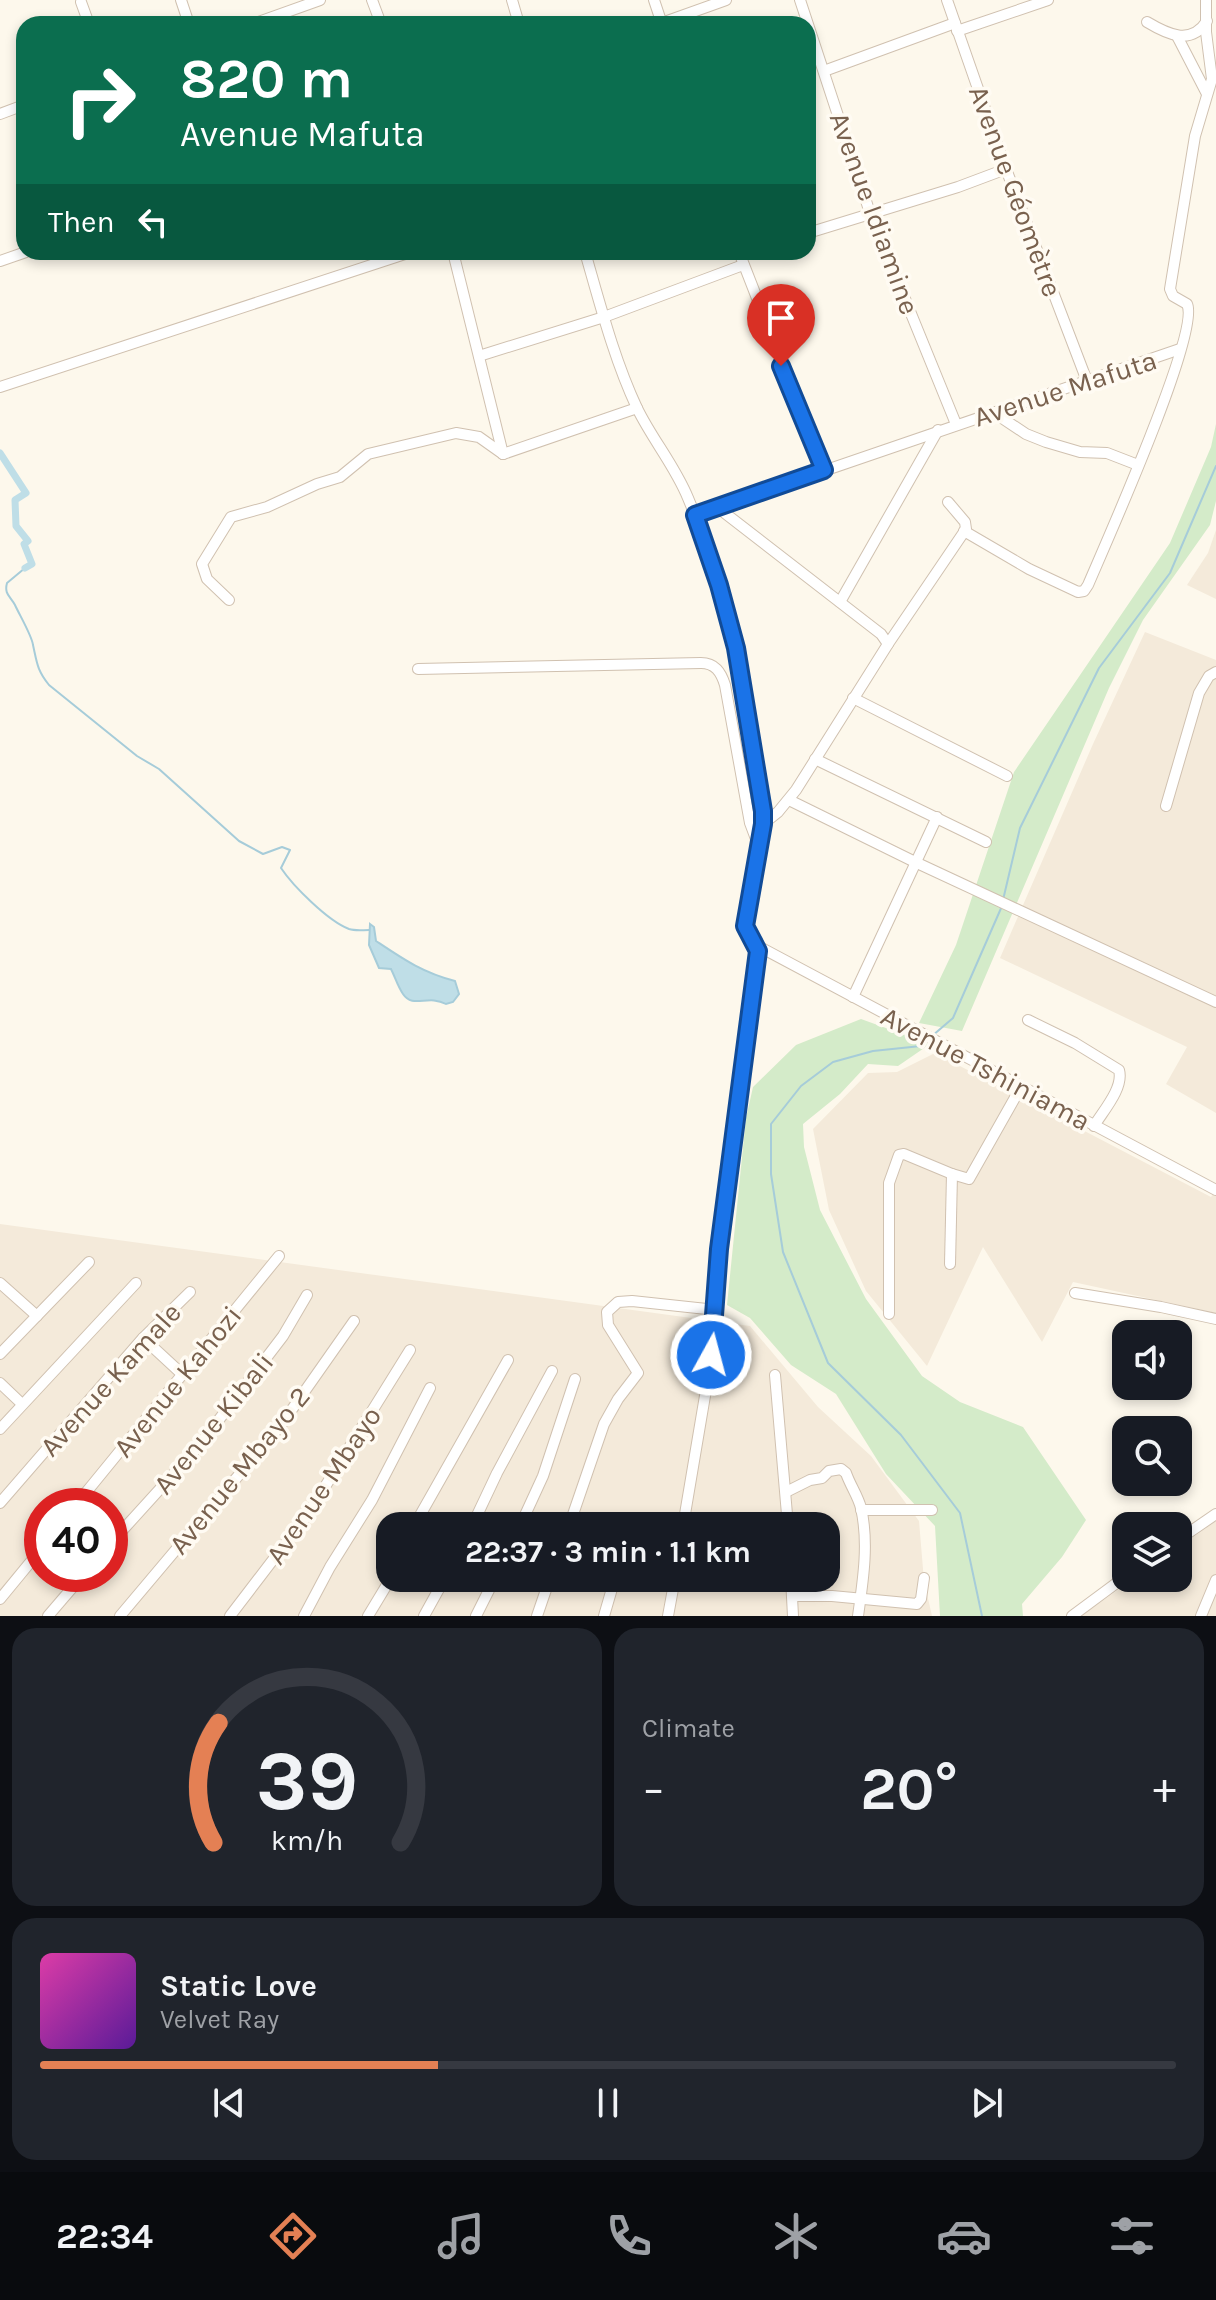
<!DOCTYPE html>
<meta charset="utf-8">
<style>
body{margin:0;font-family:Karla,sans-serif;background:#20242c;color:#f1f3f6;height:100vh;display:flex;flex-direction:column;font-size:30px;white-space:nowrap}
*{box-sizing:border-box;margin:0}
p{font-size:26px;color:#9ea1a6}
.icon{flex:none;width:44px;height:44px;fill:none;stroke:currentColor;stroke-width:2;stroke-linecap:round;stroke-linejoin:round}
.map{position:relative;height:1616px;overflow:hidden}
.details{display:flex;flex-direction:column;gap:12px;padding:12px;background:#0d0f14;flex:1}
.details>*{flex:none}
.hud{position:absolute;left:16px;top:16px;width:800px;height:244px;border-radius:24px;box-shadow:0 4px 12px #0003;background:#0b6e4f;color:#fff;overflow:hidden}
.buttons{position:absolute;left:1112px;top:1320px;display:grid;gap:16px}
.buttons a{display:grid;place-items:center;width:80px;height:80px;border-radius:16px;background:#171b24;box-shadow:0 4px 12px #0003;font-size:40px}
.speed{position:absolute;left:24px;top:1488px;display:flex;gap:16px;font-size:40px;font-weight:700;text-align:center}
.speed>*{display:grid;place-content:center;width:104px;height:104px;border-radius:50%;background:#171b24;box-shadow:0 4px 12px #0003;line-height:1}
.speed .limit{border:12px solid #d22;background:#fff;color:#111}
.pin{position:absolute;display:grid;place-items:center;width:68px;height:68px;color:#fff;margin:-82px -34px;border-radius:50% 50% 50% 0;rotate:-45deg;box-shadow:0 0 8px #0007}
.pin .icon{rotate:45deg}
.me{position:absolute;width:88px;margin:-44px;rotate:7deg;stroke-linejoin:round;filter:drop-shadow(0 0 6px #0008)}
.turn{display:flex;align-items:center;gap:28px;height:168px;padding:0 32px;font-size:36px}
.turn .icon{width:104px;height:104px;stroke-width:2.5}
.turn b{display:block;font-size:56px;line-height:68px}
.then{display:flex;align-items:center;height:76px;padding:0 32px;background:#0003;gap:16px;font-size:30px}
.big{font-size:60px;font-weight:700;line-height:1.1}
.details .tile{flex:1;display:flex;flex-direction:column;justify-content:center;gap:12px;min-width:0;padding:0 28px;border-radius:24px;background:#20242c}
.details .dial{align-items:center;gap:0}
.dial svg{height:208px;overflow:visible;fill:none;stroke:#363941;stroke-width:7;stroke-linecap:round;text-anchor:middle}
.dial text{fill:#f1f3f6;stroke:none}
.song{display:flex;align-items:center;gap:24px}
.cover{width:96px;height:96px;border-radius:12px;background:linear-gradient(135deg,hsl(320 70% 55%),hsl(270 70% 35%))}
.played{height:8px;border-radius:4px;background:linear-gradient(90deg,#e48054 35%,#363941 35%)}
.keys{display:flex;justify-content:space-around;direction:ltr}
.heat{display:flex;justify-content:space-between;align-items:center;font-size:44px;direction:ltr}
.details .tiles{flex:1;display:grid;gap:12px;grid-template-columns:1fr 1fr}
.tile:last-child{grid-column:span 2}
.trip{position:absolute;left:376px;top:1512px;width:464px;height:80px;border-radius:24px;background:#171b24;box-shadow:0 4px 12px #0003;font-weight:700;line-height:80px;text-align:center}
.dock{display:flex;height:128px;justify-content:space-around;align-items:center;background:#090b0e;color:#9ea1a6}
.dock .icon{width:56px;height:56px}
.dock .current{color:#e48054}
.dock b{font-size:36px;color:#f1f3f6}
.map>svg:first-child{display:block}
.residential{fill:#f4eada;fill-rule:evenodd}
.green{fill:#d4ebc9}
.water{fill:#bfdee7;stroke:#a6ccd9;stroke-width:2}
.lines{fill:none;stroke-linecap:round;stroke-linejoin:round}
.stream{stroke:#a6ccd9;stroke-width:2}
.canal{stroke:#bfdee7;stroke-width:7}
.minor-casing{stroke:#d0c1b0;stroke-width:12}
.minor{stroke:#fff;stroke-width:10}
.route-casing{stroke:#114b97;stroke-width:20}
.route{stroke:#1a73e8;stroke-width:14}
.labels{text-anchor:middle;stroke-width:7;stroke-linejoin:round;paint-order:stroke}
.street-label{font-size:28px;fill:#79614e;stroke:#fffbf3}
</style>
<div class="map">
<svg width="1216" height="1616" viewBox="0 0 1216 1616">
<rect width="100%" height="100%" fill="#fdf8ec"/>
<g class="residential">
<polygon points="1216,530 1216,599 1187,585 1208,553"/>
<polygon points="1145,632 1216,660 1216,1113 1166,1084 1187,1047 1000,958 1093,744"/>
<polygon points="935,1053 1211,1197 1216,1190 1216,1313 1073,1282 1042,1342 983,1247 927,1366 866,1291 829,1210 813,1129 868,1073 897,1072"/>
<path d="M0,1224L750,1326L818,1407L871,1456L919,1521L924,1581L932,1616H0ZM42,1506H110V1574H42ZM390,1526H826V1578H390Z"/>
<polygon points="1216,1521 1216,1616 1081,1616 1135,1578 1178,1578 1178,1548"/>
</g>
<g class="green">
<polygon points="1216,424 1216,501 1210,525 1143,620 1109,688 962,1031 919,1023 956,945 1014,772 1170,543 1211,447"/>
<polygon points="861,1019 930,1044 898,1066 868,1064 840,1094 803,1124 804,1147 820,1210 866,1299 922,1376 960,1402 1023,1427 1086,1520 1062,1557 1022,1604 1023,1616 940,1616 935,1526 886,1474 836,1394 791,1365 750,1318 727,1305 746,1118 753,1087 796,1045"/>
</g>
<path class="water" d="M370,924L374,927L376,941C403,959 423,973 455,981L459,994L453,1002L446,1004C428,994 413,1009 403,994C398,987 395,977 391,969L379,968L369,945Z"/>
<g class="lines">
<g class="stream">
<path d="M25,568L7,583C4,594 10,596 15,605C19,614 32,636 33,645C37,663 37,670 49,685L137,756L159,769L239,841L263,854L282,847L290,850L281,868C293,886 328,921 349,929C355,931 362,930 369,930"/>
<polyline points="1003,900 1020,828 1099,668 1170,573 1216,466"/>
<polyline points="932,1036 953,1018 1002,906"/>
<polyline points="927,1040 921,1046 873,1051 833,1062 801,1086 771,1124 771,1174 783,1252 828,1363 901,1435 960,1513 982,1616"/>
</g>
<polyline class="canal" points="0,453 26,493 15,500 16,526 28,541 24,544 32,564 25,568"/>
<defs>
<g id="minor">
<polyline points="181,0 189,24"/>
<polyline points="372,0 381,24"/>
<polyline points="512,0 519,24"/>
<polyline points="654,0 662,24"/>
<polyline points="800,0 870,213 956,424"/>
<polyline points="947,0 1006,169 1087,381"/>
<polyline points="81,2 89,24"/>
<path d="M1147,22C1167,34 1191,46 1207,21"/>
<polyline points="253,24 320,0"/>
<polyline points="659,24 726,0"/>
<polyline points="957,31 1048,0"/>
<polyline points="1177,36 1207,94"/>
<polyline points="824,71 955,23"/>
<polyline points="0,114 24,105"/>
<polyline points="808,233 958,187 1006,169"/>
<polyline points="453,252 503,454"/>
<path d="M585,252C600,304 614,359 637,408C652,439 675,466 688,498C730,598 747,705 763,811V824L745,926L758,953L719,1249L716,1310L708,1378L683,1526"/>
<polyline points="739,252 824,470"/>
<polyline points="0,261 26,252"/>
<polyline points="479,356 604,317 743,265"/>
<polyline points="0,387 411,252"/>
<polyline points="993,412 1026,434 1046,442 1080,452 1107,453 1138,465"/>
<polyline points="503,454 637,408"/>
<polyline points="717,507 881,634 888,644 796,790 778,812 763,824"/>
<polyline points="695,515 1180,349"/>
<path d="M964,531L1029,569L1078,592L1084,591L1088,585C1105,545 1201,331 1187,304L1173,296L1170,289L1195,136L1212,79L1206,32V0"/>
<polyline points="229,600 207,579 202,564 231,517 267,507 317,484 340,477 368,454 456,433 479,437 503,454"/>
<polyline points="840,602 938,430"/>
<polyline points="888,644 966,529 965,522 948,502"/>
<path d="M418,669L701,663C715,663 721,672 725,685L750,823L759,847"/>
<polyline points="853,698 1007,776"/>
<polyline points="815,759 986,842"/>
<polyline points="789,800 915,862 1216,1002"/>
<polyline points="1166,806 1199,693 1209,676 1216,672"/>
<polyline points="756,945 1216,1190"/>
<polyline points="853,997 937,817"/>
<path d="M1028,1020L1075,1043L1119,1070C1124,1088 1103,1111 1094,1126"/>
<polyline points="950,1264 952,1174"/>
<polyline points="0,1283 37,1316"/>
<polyline points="1075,1293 1161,1307 1216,1319"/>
<polyline points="889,1314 889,1183 899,1155 904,1154 952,1174 969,1179 1021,1087"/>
<polyline points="143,1338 183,1375"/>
<polyline points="0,1354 89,1262"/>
<polyline points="775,1375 788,1526"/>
<polyline points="0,1383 22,1404"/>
<polyline points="0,1429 136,1283"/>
<path d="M786,1492L810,1480L822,1478L829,1471L841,1469L846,1473C850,1485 858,1496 861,1508C869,1543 863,1581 858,1616"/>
<polyline points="0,1503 143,1338 190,1292"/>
<polyline points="75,1506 279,1256"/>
<polyline points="861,1510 932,1510"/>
<polyline points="414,1526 508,1360"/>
<polyline points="472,1526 497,1473 552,1371"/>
<polyline points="520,1526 543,1476 575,1379"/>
<polyline points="569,1526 604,1424 618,1399 638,1373 608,1325 607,1312 618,1302 632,1301 716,1310"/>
<polyline points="1178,1540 1216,1514"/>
<polyline points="110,1544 198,1447 283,1336 307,1295"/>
<polyline points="791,1578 793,1616"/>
<polyline points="792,1596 832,1596 917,1604 921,1599 924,1578"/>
<polyline points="0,1599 42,1548"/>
<polyline points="48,1616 84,1574"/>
<polyline points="120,1616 281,1425 354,1321"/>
<polyline points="230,1616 308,1514 410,1350"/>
<polyline points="304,1616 330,1567 372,1500 430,1388"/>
<polyline points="368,1616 391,1578"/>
<polyline points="424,1616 445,1578"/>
<polyline points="476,1616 495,1578"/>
<polyline points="537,1616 550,1578"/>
<polyline points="604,1616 613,1585"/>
<polyline points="668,1616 675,1578"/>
<polyline points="1072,1616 1126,1576"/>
<polyline points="1201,1616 1216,1580"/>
</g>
</defs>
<use href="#minor" class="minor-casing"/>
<use href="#minor" class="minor"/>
</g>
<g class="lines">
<defs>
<polyline id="route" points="711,1355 719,1249 758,951 745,926 763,824 763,811 736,648 719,585 695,515 824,470 781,366"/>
</defs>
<use href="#route" class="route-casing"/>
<use href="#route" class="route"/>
</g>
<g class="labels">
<g class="street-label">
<text transform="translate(1016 191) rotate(70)" y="10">Avenue Géomètre</text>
<text transform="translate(875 213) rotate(70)" y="10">Avenue Idiamine</text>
<text transform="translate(1065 388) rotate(-18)" y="10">Avenue Mafuta</text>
<text transform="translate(986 1068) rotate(28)" y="10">Avenue Tshiniama</text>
<text transform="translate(110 1379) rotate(-48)" y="10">Avenue Kamale</text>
<text transform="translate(177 1381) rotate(-51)" y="10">Avenue Kahozi</text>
<text transform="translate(213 1423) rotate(-51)" y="10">Avenue Kibali</text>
<text transform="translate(239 1470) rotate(-51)" y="10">Avenue Mbayo 2</text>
<text transform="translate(323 1485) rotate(-56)" y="10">Avenue Mbayo</text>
</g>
</g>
</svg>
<div class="buttons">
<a><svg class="icon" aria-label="sound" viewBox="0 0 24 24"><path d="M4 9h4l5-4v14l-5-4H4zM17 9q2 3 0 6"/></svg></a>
<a><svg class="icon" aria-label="search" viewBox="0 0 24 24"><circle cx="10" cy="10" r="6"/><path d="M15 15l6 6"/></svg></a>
<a><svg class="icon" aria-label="layers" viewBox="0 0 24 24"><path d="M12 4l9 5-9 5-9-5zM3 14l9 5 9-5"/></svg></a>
</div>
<div class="speed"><div class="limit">40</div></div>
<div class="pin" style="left:781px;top:366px;background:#d93025"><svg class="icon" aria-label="arrive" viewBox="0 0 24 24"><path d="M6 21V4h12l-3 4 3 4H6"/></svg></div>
<svg class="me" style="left:711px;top:1355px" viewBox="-20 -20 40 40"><circle r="17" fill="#1a73e8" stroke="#fff" stroke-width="3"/><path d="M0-11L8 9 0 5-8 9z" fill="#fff"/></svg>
<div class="trip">22:37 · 3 min · 1.1 km</div>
<div class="hud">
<div class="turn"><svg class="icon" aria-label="right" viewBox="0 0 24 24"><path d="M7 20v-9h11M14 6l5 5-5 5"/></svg><div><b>820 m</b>Avenue Mafuta</div></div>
<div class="then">Then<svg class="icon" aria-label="left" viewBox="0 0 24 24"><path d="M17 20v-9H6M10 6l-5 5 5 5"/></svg></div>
</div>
</div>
<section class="details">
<div class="tiles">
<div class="tile dial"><svg viewBox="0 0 100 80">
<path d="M14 69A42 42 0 1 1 86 69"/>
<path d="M14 69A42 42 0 0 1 16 23" stroke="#e48054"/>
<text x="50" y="56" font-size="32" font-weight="700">39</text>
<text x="50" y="72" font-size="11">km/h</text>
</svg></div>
<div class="tile"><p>Climate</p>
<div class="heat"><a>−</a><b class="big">20°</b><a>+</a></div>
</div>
<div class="tile">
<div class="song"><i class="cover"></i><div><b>Static Love</b><p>Velvet Ray</p></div></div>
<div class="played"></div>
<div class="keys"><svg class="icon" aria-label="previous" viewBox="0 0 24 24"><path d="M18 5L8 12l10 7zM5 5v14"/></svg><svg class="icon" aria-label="pause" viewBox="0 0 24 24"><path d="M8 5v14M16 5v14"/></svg><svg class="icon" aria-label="next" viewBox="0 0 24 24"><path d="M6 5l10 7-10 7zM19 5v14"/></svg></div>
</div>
</div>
</section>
<nav class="dock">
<b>22:34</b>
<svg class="icon current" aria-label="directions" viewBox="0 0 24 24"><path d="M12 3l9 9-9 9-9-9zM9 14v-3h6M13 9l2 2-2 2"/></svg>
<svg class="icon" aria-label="music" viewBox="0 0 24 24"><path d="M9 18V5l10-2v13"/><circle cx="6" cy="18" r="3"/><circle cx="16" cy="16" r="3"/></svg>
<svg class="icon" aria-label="phone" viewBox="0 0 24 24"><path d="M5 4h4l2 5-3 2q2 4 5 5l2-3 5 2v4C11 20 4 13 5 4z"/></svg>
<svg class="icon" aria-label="climate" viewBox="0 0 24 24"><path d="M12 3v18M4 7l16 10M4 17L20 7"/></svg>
<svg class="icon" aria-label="car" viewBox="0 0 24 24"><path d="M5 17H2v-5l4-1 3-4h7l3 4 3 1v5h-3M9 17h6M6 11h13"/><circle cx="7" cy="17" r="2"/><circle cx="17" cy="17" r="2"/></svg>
<svg class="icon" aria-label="filters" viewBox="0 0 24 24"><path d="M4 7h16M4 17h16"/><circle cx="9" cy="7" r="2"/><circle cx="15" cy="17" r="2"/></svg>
</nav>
